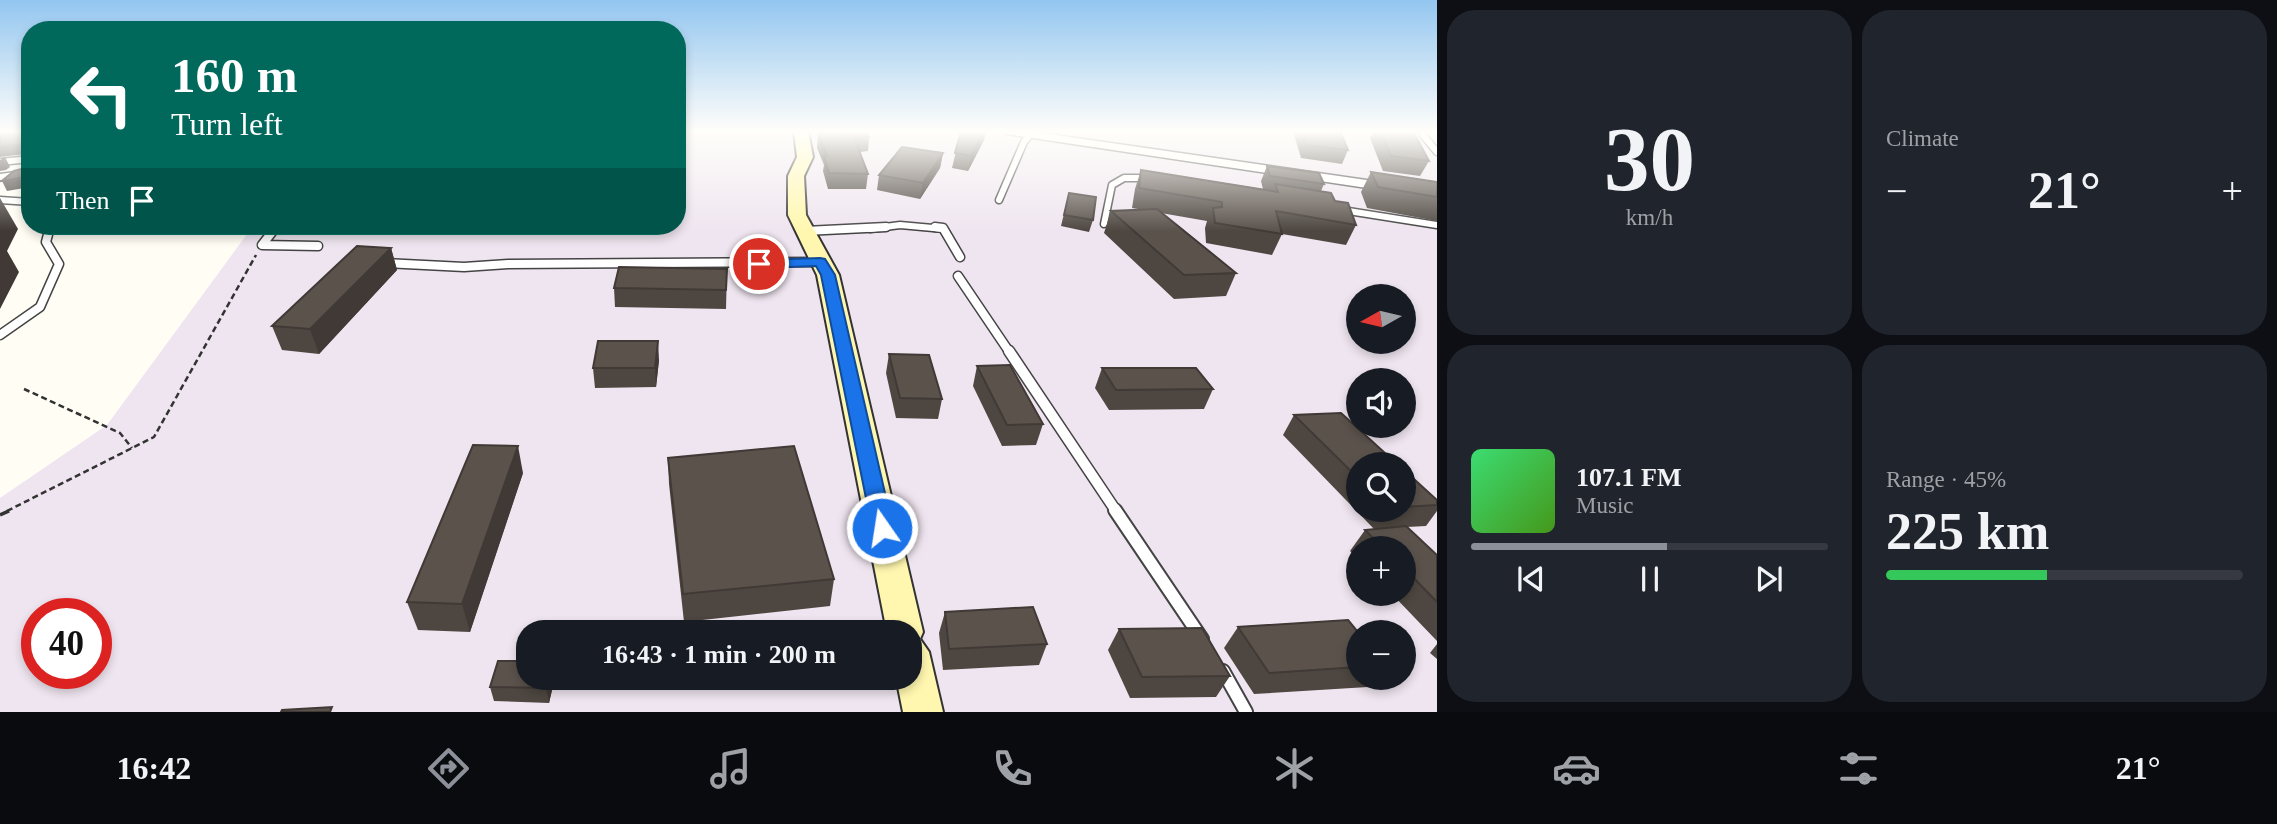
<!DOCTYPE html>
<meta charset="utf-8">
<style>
body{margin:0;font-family:Georgia,serif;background:#20242c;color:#f1f3f6;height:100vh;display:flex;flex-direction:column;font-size:26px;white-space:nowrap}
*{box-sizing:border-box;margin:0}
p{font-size:23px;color:#9ea1a6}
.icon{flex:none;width:38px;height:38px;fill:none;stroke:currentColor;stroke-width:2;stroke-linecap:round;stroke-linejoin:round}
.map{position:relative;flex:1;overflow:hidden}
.drawer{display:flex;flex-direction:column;gap:10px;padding:10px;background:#0d0f14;width:840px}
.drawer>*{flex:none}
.hud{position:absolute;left:21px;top:21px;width:665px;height:214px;border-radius:28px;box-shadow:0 4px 10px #0003;background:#00695c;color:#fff;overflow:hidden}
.needle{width:46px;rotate:262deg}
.controls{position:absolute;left:1346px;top:284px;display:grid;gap:14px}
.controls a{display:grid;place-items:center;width:70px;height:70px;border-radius:50%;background:#171b24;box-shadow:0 4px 10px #0003;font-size:35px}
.speed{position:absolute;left:21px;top:598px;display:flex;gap:14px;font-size:35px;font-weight:700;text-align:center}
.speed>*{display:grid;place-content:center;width:91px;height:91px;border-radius:50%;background:#171b24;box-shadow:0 4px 10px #0003;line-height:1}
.speed .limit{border:10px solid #d22;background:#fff;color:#111}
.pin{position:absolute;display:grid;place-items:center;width:60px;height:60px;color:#fff;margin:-30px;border:4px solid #fff;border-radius:50%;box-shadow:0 2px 7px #0007}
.me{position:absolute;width:77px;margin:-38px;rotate:347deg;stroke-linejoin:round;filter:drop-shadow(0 0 5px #0008)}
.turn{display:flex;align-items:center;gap:24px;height:147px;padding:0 35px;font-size:32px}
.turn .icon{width:91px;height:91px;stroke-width:2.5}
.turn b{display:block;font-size:49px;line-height:60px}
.then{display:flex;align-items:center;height:66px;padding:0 35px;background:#0003;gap:14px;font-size:26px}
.big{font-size:52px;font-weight:600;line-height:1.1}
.drawer .card{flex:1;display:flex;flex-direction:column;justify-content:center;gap:10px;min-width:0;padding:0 24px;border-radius:28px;background:#20242c}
.drawer .dial{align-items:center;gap:0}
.dial b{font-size:91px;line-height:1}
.song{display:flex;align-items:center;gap:21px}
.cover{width:84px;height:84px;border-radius:10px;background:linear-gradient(135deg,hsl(140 70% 55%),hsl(100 70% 35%))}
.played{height:7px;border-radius:4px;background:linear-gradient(90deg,#8c9099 55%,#363941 55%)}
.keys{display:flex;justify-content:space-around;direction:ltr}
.heat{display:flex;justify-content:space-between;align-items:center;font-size:38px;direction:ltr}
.charge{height:10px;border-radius:5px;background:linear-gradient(90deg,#34c759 45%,#363941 0)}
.drawer .tiles{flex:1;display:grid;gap:10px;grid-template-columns:repeat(2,1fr)}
.trip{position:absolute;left:516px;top:620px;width:406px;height:70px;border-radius:28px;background:#171b24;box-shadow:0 4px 10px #0003;font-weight:600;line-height:70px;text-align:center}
.tab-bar{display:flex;height:112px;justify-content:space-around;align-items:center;background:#090b0e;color:#9ea1a6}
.tab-bar .icon{width:49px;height:49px}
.tab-bar .active{color:#8c9099}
.tab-bar b{font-size:32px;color:#f1f3f6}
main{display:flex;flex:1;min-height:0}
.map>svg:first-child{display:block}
.industrial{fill:#efe5f0;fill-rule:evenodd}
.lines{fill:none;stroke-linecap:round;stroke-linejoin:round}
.lane-far3-casing{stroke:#444;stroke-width:9}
.lane-far2-casing{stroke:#444;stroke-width:11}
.lane-far1-casing{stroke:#444;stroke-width:13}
.lane-casing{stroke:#444;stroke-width:16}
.street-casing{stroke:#444;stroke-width:3}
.secondary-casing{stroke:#333;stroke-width:4}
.path-far1{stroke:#333;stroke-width:2.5;stroke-dasharray:6 3.5;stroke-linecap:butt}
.path{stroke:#333;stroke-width:3.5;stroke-dasharray:10 5;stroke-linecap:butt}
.lane-far3{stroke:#fff;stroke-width:6}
.lane-far2{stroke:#fff;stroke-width:8}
.lane-far1{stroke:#fff;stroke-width:10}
.lane{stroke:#fff;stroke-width:12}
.street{fill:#fff;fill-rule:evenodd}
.secondary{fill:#fff7af;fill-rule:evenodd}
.wall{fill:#4e4741}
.shaded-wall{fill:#403935}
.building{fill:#5b524c;stroke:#403935;stroke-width:2}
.route{fill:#1a73e8;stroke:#114b97;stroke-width:2}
</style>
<main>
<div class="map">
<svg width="1437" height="712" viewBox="0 0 1437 712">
<rect width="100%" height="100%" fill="#fffdf4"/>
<path class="industrial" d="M677,131H1437V712H0V498L107,425L253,226H677ZM1358,296H1404V341H1358ZM1358,380H1404V425H1358ZM1358,464H1404V509H1358ZM1358,548H1404V593H1358ZM37,614H96V674H37ZM528,632H910V677H528ZM1358,632H1404V677H1358Z"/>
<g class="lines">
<defs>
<g id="lane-far3">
<polyline points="1423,131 1423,135 1437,152"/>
<polyline points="0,162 30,159"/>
<polyline points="0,177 30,173"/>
<polyline points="0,200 30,202"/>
<polyline points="999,200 1024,142 1030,135"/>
<polyline points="1342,210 1437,225"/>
<polyline points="1104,224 1112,185 1124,178 1149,178"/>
<polyline points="49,229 50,226"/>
<polyline points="275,229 277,226"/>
<polyline points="870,229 900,225 944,229"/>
</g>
<g id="lane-far2">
<polyline points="276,227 262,245 318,246"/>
<polyline points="935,227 943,228 960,257"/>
<polyline points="805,231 886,227"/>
<polyline points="385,263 464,267 508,264 820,262"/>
<polyline points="958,276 1010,353"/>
<polyline points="0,335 40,307 59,264 46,242 50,227"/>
</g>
<polyline id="lane-far1" points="1009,351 1116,511"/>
<g id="lane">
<polyline points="1115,510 1202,639"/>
<polyline points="1223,671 1246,712"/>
</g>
<polygon id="street" points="1001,131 1028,131 1387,183 1393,187 1387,191 1006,134"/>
<polygon id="secondary" points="794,131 808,131 813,157 804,176 806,215 839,275 923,632 920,639 929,652 943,712 903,712 896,677 910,677 910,632 887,632 817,275 788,215 788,176 797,157"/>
</defs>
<use href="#lane-far3" class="lane-far3-casing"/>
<use href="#lane-far2" class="lane-far2-casing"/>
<use href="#lane-far1" class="lane-far1-casing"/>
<use href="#lane" class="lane-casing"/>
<use href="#street" class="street-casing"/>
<use href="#secondary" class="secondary-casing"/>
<g class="path-far1">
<polyline points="24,389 120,433 132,448"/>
<polyline points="7,511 154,437 256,255"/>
</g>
<polyline class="path" points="0,515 11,510"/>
<use href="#lane-far3" class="lane-far3"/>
<use href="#lane-far2" class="lane-far2"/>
<use href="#lane-far1" class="lane-far1"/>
<use href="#lane" class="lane"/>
<use href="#street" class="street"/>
<use href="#secondary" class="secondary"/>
</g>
<g class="wall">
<polygon points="829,131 866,131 869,137 868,151 860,152 868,174 866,189 828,189 823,171 824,165 817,148 818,133 830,133"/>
<polygon points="961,131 986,131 984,140 968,171 952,168"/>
<polygon points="1293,131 1340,131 1348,150 1342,164 1301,158"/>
<polygon points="1371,131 1413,131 1429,161 1420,176 1383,171 1370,138 1372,134"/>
<polygon points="943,153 940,168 920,199 877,190 879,175"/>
<polygon points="1267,166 1324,184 1321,191 1335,201 1356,225 1346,245 1282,234 1272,255 1206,243 1205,228 1207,221 1161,213 1236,273 1226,296 1174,299 1104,233 1111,211 1144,210 1132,208 1135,189 1141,170 1263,189 1261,181"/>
<polygon points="1371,172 1437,182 1437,221 1367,208 1361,192"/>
<polygon points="1069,193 1093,220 1089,232 1061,226"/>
<polygon points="391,248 397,270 319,354 282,350 272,326"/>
<polygon points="727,269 726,309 615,307 614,288"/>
<polygon points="889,354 942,399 938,419 896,418 886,373"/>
<polygon points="659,360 656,387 595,388 593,368"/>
<polygon points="977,366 1043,424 1036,445 1002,446 973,386"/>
<polygon points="1102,368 1213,389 1204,409 1109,410 1095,388"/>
<polygon points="1294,415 1358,464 1358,509 1404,509 1404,470 1437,500 1437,511 1426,526 1407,527 1437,555 1437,641 1391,593 1404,593 1404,548 1358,548 1358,559 1350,551 1365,530 1392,528 1374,529 1283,435"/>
<polygon points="668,458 834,579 830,606 684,622 669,484"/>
<polygon points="523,473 470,632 418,630 407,602"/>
<polygon points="945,612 1047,644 1039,665 943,670 939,633"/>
<polygon points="1238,627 1358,632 1358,677 1376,677 1368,687 1254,694 1224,648"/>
<polygon points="1119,629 1230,676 1216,697 1130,698 1108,650"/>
<polygon points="1437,644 1437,659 1430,653"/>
<polygon points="555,677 549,703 494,701 490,687"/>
</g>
<g class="shaded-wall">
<polygon points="984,131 986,131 984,140 968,171 971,156"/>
<polygon points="30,137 30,151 26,154 0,157 0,147"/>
<polygon points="943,153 940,168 920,199 923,183"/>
<polygon points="5,157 10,167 6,170 0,171 0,160"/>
<polygon points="30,176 30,187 7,191 2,181"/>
<polygon points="0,198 18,229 7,251 19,272 0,309"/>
<polygon points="391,248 397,270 319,354 310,329"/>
<polygon points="658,341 659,360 656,387 655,368"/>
<polygon points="518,446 523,473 470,632 462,604"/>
<polygon points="549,677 555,677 549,703 546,688"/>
</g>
<g class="building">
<polygon points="0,131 30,131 30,137 21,144 0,147"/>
<polygon points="837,131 866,131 869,137 854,137 868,174 829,173 824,156 827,156 818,133 838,133"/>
<polygon points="961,131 984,131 971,156 955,153"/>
<polygon points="1303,131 1340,131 1348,150 1307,145"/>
<polygon points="1380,131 1413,131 1429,161 1391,156"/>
<polygon points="902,147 943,153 923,183 879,175"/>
<polygon points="30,164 30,176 2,181 14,171 29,167"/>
<polygon points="1267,166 1319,173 1324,184 1270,176"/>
<polygon points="1141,170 1278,192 1275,184 1331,193 1335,201 1348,203 1356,225 1276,211 1282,234 1215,223 1213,208 1222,207 1222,202 1139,188"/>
<polygon points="1371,172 1437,182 1437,197 1378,187"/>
<polygon points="1069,193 1096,197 1093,220 1064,215"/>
<polygon points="1157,209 1236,273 1184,275 1111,211"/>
<polygon points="357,246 391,248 310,329 272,326"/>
<polygon points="619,267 727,269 726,290 614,288"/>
<polygon points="598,341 658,341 655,368 593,368"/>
<polygon points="889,354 929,355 942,399 900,398"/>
<polygon points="1010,365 1043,424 1007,425 977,366"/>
<polygon points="1102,368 1196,368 1213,389 1116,390"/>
<polygon points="1341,413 1397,464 1358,464 1358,478 1294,415"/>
<polygon points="473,445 518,446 462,604 407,602"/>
<polygon points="794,446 834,579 683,594 668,458"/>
<polygon points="1404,470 1437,500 1437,505 1404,507"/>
<polygon points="1406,526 1437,555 1437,602 1404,568 1404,548 1383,548 1365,530"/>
<polygon points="1033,607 1047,644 949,649 945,612"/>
<polygon points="1348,620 1358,632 1358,667 1269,673 1238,627"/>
<polygon points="1202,628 1230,676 1142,677 1119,629"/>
<polygon points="498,661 528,661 528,677 549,677 546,688 490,687"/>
<polygon points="332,707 330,712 281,712 282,710"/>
</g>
<linearGradient id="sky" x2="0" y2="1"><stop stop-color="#93c6f0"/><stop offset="0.57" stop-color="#fffefa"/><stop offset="1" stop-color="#fffefa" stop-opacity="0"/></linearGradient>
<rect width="1437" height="231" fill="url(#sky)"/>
<polygon class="route" points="820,258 825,259 835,275 893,528 889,534 882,536 875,534 872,528 821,275 816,266 759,268 753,264 759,260"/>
</svg>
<div class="controls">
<a><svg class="needle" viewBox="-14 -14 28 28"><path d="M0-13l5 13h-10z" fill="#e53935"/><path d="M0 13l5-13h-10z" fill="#9ea1a6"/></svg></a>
<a><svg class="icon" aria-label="sound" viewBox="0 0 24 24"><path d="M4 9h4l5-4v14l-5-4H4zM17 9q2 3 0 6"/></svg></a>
<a><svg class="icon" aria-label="search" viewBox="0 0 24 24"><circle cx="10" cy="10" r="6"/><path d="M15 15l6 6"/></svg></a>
<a>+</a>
<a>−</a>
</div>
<div class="speed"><div class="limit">40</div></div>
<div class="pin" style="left:759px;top:264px;background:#d93025"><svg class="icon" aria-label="arrive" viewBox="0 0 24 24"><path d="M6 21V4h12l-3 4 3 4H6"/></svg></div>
<svg class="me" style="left:882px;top:528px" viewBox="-20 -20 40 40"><circle r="17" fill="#1a73e8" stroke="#fff" stroke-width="3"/><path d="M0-11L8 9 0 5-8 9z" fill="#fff"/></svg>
<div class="trip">16:43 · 1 min · 200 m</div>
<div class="hud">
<div class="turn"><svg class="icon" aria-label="left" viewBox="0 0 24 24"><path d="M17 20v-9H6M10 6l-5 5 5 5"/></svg><div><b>160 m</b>Turn left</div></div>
<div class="then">Then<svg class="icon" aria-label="arrive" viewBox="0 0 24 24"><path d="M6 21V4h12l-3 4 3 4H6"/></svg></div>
</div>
</div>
<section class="drawer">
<div class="tiles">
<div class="card dial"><b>30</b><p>km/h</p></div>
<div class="card"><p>Climate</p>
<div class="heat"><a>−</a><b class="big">21°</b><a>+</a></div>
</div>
<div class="card">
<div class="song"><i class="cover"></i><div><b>107.1 FM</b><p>Music</p></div></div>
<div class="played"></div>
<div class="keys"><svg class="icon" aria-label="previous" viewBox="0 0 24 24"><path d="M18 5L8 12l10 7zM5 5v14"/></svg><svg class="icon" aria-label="pause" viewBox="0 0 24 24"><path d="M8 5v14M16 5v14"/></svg><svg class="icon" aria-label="next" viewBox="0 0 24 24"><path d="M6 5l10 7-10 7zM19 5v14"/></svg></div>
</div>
<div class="card"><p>Range · 45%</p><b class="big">225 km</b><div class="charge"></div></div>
</div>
</section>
</main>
<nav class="tab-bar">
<b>16:42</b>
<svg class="icon active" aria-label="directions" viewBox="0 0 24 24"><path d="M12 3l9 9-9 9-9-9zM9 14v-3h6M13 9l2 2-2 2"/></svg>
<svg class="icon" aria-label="music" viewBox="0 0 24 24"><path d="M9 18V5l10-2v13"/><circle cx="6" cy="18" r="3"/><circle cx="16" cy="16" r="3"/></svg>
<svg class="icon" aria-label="phone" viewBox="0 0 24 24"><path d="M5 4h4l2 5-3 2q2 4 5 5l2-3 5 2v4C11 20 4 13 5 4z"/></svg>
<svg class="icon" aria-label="climate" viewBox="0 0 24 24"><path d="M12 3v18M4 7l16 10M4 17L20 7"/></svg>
<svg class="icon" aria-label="car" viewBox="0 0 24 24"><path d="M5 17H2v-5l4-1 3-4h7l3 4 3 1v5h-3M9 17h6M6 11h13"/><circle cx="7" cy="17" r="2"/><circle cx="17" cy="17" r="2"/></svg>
<svg class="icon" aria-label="filters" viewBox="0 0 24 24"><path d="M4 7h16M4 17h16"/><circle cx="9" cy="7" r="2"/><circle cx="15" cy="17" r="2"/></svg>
<b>21°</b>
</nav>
